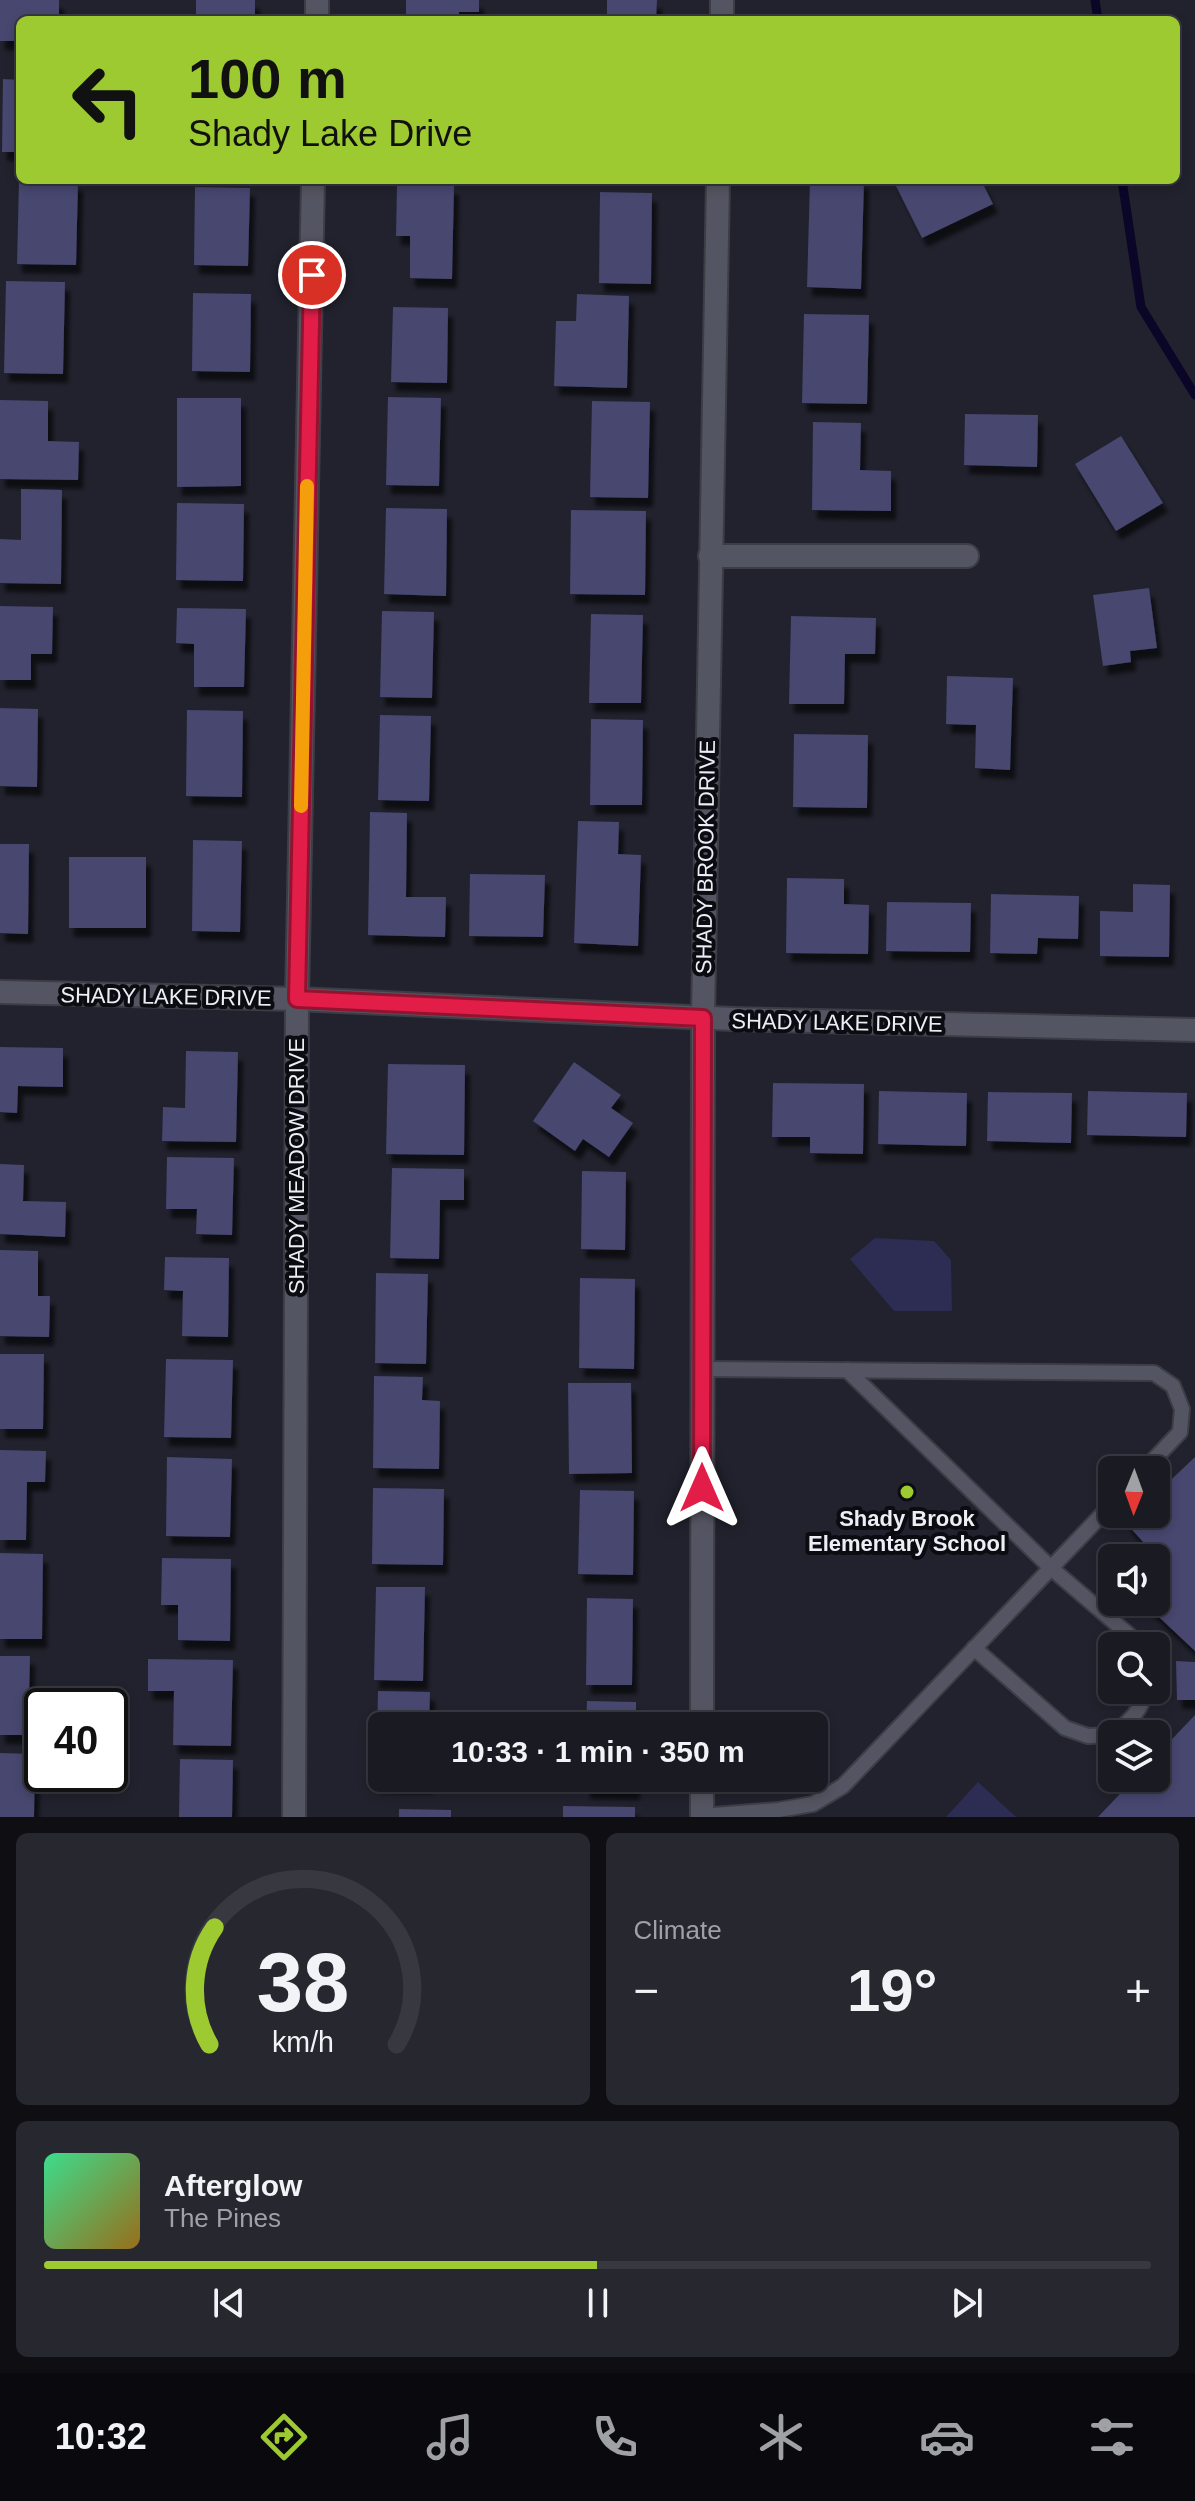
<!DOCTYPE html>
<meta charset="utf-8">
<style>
body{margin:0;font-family:Helvetica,sans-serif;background:#26272f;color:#f1f3f6;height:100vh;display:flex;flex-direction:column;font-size:30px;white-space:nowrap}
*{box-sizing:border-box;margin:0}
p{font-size:26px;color:#9fa1a5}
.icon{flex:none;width:44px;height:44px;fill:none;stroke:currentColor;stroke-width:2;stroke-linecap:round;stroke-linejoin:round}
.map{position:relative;height:1817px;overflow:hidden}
.drawer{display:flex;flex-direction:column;gap:16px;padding:16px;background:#0e0e13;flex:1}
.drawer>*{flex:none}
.hud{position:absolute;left:16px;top:16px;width:1164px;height:168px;border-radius:12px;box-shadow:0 4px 12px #0003,0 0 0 2px #373840;background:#9dca30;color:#111;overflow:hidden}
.needle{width:52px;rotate:181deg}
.tools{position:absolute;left:1098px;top:1456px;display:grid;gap:16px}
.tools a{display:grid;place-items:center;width:72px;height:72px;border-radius:12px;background:#191a22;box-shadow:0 4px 12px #0003,0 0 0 2px #373840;font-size:40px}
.speed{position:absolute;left:24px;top:1688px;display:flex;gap:16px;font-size:40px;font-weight:700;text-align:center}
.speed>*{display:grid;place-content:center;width:104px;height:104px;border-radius:50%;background:#191a22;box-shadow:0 4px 12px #0003,0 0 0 2px #373840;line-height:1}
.speed .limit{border:4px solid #111;border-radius:12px;background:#fff;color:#111}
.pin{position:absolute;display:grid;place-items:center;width:68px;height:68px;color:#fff;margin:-34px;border:4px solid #fff;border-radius:50%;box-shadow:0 2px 8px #0007}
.me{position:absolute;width:88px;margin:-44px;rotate:0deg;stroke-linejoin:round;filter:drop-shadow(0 0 6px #0008)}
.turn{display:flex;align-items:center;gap:28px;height:168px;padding:0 40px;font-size:36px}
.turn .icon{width:104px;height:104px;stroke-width:2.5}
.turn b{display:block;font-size:56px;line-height:68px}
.big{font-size:60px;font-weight:700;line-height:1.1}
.drawer .tile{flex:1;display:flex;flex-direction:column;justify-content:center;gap:12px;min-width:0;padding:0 28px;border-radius:12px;background:#26272f}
.drawer .dial{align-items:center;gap:0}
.dial svg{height:208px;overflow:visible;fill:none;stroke:#373840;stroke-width:7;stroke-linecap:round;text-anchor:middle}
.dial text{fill:#f1f3f6;stroke:none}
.song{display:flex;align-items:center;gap:24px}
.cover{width:96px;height:96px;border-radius:12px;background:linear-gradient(135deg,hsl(150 70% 55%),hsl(40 70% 35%))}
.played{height:8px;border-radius:4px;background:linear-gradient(90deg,#9dca30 50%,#373840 50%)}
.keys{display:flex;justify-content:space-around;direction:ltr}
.heat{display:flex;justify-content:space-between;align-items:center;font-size:44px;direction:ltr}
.drawer .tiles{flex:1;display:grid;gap:16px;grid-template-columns:1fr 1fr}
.tile:last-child{grid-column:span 2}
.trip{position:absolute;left:368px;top:1712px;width:460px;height:80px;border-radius:12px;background:#191a22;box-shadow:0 4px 12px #0003,0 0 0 2px #373840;font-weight:700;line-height:80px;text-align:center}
.tab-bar{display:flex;height:128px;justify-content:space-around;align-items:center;background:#0a0a0e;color:#9fa1a5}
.tab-bar .icon{width:56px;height:56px}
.tab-bar .active{color:#9dca30}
.tab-bar b{font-size:36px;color:#f1f3f6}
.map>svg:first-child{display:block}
.green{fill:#2d2c52}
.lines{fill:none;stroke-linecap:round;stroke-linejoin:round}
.stream{stroke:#0b0528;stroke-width:9}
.building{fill:#464670;filter:url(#shadow)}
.service-casing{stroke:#3d3d46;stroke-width:18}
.minor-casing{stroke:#3d3d46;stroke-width:26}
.tertiary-casing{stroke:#3d3d46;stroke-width:26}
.service{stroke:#545562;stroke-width:14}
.minor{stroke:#545562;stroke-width:22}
.tertiary{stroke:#545562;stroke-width:22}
.route-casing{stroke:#92132f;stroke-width:20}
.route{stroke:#e11d48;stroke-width:14}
.slow{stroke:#f59e0b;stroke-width:14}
.poi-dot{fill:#9dca30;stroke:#0b0c11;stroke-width:3}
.labels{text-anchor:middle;stroke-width:8;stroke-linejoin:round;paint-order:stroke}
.street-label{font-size:22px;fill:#ededf5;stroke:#0b0c11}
.poi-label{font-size:22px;font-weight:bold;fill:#ededf5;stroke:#0b0c11}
</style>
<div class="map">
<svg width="1195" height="1817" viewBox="0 0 1195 1817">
<defs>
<filter id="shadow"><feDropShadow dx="5" dy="9" stdDeviation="2" flood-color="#0009"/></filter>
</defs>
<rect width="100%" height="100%" fill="#21222d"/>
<g class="green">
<polygon points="875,1238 934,1241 951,1260 952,1311 894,1311 850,1259"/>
<polygon points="978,1782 1016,1817 946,1817"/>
</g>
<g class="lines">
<g class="stream">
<polyline points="1095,0 1098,20"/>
<polyline points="1122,180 1141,307 1195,395"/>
</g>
</g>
<g class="building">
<polygon points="0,0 59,0 59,20 20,20 20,41 0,41"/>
<rect x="196" y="0" width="59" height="20"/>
<polygon points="406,0 479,0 479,12 459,12 459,20 406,20"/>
<polygon points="607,0 657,0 656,20 607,20"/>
<polygon points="3,79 20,80 20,152 2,152"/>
<polygon points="810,180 864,180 861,289 807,287"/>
<polygon points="893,180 981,180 993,204 922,238"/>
<polygon points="19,181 78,182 76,265 17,264"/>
<polygon points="397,185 454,186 452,279 410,278 410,236 396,236"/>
<polygon points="195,187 250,188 248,266 194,265"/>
<polygon points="600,192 652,193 651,284 599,283"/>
<polygon points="6,281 65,282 63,374 4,373"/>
<polygon points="193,293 251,294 250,372 192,371"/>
<polygon points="577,294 629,296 627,388 554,386 556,321 576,321"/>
<polygon points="393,307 448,308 447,383 391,382"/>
<polygon points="804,314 869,315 867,404 802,403"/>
<polygon points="388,397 441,398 439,486 386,485"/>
<polygon points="177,398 241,398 241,486 177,487"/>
<polygon points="0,400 48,401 48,441 79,442 78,480 0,479"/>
<polygon points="592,401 650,402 648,498 590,497"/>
<polygon points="965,414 1038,415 1037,467 964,465"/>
<polygon points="813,422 861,423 860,470 891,471 891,511 812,510"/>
<polygon points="1121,436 1163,503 1116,531 1075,464"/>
<polygon points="21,489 62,490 61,584 0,583 0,539 21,540"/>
<polygon points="177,503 244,504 243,581 176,580"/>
<polygon points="386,508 447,509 446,596 384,594"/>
<polygon points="571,510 646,511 645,595 570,594"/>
<polygon points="1149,588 1157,648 1130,651 1131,662 1103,666 1093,595"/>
<polygon points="0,606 53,607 52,654 31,654 31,680 0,680"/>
<polygon points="177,608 246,609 244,687 194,687 194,644 176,643"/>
<polygon points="382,611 434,612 432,698 380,697"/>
<polygon points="591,614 643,615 641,703 589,703"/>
<polygon points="791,616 876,618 875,654 845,654 844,704 789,704"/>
<polygon points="947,676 1013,678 1010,770 975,768 976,725 946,724"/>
<polygon points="0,708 38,709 37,787 0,786"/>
<polygon points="187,710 243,711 242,797 186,796"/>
<polygon points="380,715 431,716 429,801 378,800"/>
<polygon points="591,719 643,720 642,805 590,805"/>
<polygon points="794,734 868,735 867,808 793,807"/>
<polygon points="370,812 407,813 406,897 446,897 445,937 368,935"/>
<polygon points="578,821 619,822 618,854 641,855 638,946 574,943"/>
<polygon points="193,840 242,841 240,932 192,931"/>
<polygon points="0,844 29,844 28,934 0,933"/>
<rect x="69" y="857" width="77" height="71"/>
<polygon points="470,874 545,875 543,937 469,936"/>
<polygon points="787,878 844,879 844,904 869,905 868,954 786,953"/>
<polygon points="1133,884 1170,885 1169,957 1100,956 1100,911 1133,912"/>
<polygon points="991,894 1079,896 1078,939 1038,938 1037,954 990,953"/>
<polygon points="887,902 971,903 970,952 886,951"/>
<polygon points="0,1047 63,1048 63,1087 18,1086 17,1113 0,1112"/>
<polygon points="186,1051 238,1052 236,1142 162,1141 163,1107 185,1108"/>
<polygon points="574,1062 621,1095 611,1108 633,1123 609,1157 583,1139 575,1151 533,1121"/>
<polygon points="388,1064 465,1065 464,1155 386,1154"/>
<polygon points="773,1083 864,1084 863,1154 810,1153 810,1137 772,1137"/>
<polygon points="879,1091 967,1093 966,1146 878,1144"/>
<polygon points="1088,1091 1187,1093 1186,1137 1087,1135"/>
<polygon points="988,1092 1072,1093 1071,1143 987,1141"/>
<polygon points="167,1157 234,1158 232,1235 196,1234 197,1209 166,1209"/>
<polygon points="0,1164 24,1165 23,1201 66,1202 65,1237 0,1234"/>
<polygon points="392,1168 464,1169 464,1200 440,1200 439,1259 390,1258"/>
<polygon points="582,1171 626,1172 625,1250 581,1249"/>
<polygon points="0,1250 38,1251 38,1296 50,1296 49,1337 0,1336"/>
<polygon points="165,1257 229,1258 228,1337 182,1336 183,1291 164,1290"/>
<polygon points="376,1273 428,1274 426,1364 375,1363"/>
<polygon points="580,1278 635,1279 634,1369 579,1368"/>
<polygon points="0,1354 44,1354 43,1429 0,1429"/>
<polygon points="166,1359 233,1360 231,1438 164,1437"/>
<polygon points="374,1376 423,1377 422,1400 440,1401 439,1469 373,1468"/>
<polygon points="568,1383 631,1383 632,1473 569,1474"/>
<polygon points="0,1450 46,1451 45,1482 27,1482 26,1540 0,1540"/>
<polygon points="167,1457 232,1459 230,1537 166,1536"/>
<polygon points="1195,1457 1195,1651 1143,1602 1156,1602 1156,1558 1128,1558 1144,1543 1125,1522 1134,1514 1156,1514 1156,1494"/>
<polygon points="373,1488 444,1489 443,1565 372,1564"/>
<polygon points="580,1490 634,1491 633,1575 578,1574"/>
<polygon points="0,1553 43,1554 42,1639 0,1639"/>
<polygon points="162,1558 231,1559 230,1641 178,1640 178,1605 161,1605"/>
<polygon points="376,1587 425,1587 423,1681 374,1680"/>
<polygon points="587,1598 633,1599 632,1685 586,1685"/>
<polygon points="0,1656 30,1656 28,1735 0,1735"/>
<polygon points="148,1659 233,1660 231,1746 173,1745 174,1691 148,1691"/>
<polygon points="1176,1661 1195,1662 1195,1700 1177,1700"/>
<polygon points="378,1691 430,1692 429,1726 382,1726 382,1778 428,1778 428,1785 376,1784"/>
<polygon points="587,1701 636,1702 636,1726 586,1726"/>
<polygon points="1195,1715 1195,1817 1098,1817 1135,1778 1156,1778 1156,1756"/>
<polygon points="0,1753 35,1754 34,1817 0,1817"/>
<polygon points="180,1759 233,1760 232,1817 179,1817"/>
<polygon points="585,1778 635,1778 635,1791 585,1790"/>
<polygon points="563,1806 635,1807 635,1817 563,1817"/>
<polygon points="399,1809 451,1810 451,1817 399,1817"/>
</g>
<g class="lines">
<defs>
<g id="service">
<polyline points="703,1369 1154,1373 1173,1386 1182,1409 1180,1432 1144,1470"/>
<polyline points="847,1370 1051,1568 1142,1646"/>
<polyline points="974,1648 1065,1728 1088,1736 1112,1735"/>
<path d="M1114,1734C1129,1722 1142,1710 1146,1690"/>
<polyline points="702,1816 778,1810 813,1804 843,1786 1112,1504"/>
</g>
<g id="minor">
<polyline points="317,20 317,0"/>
<polyline points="710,556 967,556"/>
<polyline points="0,992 297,999 734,1019 1195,1030"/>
<polyline points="294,1817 297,999 313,180"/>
</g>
<g id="tertiary">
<polyline points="722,20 722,0"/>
<polyline points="702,1726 703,1018 718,180"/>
<polyline points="702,1817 702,1778"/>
</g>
</defs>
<use href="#service" class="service-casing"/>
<use href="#minor" class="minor-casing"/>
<use href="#tertiary" class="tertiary-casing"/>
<use href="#service" class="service"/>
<use href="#minor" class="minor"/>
<use href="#tertiary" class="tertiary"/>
</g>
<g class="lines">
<defs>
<polyline id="route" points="312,275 297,999 703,1018 702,1488"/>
</defs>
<use href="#route" class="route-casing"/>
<use href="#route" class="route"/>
<polyline class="slow" points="301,806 307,486"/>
</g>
<circle class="poi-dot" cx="907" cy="1492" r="8"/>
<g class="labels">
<g class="street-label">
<text transform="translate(705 857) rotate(-89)" y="8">SHADY BROOK DRIVE</text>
<text transform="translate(166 996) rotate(1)" y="8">SHADY LAKE DRIVE</text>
<text transform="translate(837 1022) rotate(1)" y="8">SHADY LAKE DRIVE</text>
<text transform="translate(296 1166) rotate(-90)" y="8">SHADY MEADOW DRIVE</text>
</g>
<g class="poi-label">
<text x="907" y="1526">Shady Brook<tspan x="907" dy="25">Elementary School</tspan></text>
</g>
</g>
</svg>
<div class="tools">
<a><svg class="needle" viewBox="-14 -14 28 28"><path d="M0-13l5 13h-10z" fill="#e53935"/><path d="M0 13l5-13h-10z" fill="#9fa1a5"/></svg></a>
<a><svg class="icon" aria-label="sound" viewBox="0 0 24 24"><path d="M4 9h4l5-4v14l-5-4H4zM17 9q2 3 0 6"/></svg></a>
<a><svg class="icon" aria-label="search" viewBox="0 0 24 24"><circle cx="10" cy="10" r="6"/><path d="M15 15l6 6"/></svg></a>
<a><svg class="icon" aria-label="layers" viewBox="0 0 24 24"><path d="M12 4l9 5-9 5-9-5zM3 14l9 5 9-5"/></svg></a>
</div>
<div class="speed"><div class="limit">40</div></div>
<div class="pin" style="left:312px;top:275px;background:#d93025"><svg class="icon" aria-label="arrive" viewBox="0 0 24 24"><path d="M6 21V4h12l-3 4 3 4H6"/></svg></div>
<svg class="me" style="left:702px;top:1488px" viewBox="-20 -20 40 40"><path d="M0-17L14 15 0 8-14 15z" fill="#e11d48" stroke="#fff" stroke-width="4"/></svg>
<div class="trip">10:33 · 1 min · 350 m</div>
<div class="hud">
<div class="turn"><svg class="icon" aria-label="left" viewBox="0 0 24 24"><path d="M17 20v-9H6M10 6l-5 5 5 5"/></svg><div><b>100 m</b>Shady Lake Drive</div></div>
</div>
</div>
<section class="drawer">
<div class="tiles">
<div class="tile dial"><svg viewBox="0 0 100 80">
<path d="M14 69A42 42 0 1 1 86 69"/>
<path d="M14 69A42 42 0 0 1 16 24" stroke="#9dca30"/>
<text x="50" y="56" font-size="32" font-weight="700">38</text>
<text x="50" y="72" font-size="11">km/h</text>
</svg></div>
<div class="tile"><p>Climate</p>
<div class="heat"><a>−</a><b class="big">19°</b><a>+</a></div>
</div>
<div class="tile">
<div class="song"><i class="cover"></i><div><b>Afterglow</b><p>The Pines</p></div></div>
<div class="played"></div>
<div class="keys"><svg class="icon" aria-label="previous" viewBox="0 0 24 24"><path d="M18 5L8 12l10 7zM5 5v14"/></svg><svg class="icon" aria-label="pause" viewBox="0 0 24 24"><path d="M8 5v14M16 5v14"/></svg><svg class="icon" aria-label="next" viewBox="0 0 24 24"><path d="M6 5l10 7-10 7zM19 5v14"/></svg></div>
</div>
</div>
</section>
<nav class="tab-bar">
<b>10:32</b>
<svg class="icon active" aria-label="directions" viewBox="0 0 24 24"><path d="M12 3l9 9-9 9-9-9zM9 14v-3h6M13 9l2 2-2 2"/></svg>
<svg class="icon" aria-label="music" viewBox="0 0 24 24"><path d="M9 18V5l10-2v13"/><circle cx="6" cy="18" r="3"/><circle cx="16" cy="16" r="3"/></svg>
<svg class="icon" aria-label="phone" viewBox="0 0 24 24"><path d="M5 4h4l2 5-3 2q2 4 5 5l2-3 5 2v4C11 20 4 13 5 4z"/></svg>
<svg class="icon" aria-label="climate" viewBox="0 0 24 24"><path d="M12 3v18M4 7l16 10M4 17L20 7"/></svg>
<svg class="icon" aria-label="car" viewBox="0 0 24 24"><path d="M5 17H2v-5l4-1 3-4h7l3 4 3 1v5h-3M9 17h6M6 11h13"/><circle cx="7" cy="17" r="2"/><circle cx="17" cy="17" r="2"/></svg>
<svg class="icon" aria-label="filters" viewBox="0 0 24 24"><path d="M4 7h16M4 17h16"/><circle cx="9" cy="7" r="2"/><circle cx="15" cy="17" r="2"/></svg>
</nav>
